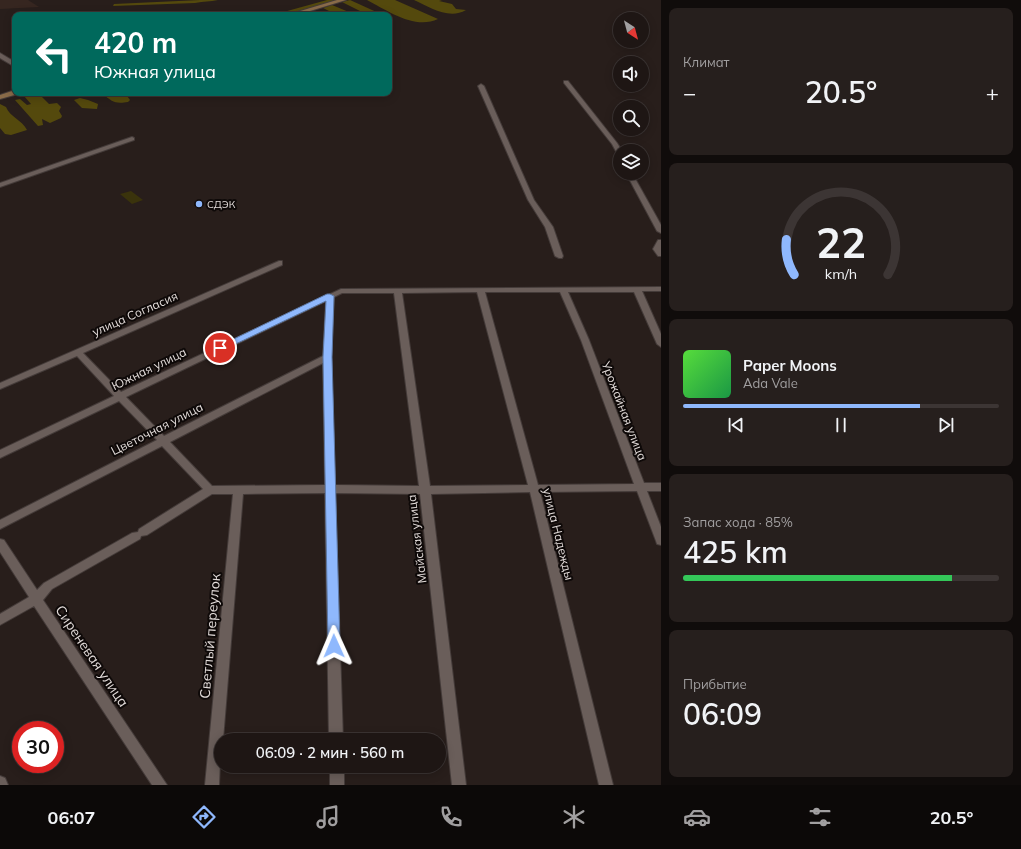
<!DOCTYPE html>
<html lang="ru">
<meta charset="utf-8">
<style>
body{margin:0;font-family:Mulish,sans-serif;background:#261f1d;color:#f1f3f6;height:100vh;display:flex;flex-direction:column;font-size:15px;white-space:nowrap}
*{box-sizing:border-box;margin:0}
p{font-size:13px;color:#a19fa0}
.icon{flex:none;width:22px;height:22px;fill:none;stroke:currentColor;stroke-width:2;stroke-linecap:round;stroke-linejoin:round}
.map{position:relative;flex:1;overflow:hidden}
.side{display:flex;flex-direction:column;gap:8px;padding:8px;background:#100c0b;width:360px}
.side>*{flex:none}
.guide{position:absolute;left:12px;top:12px;width:380px;height:84px;border-radius:8px;box-shadow:0 2px 10px #0003,0 0 0 1px #3c3534;background:#00695c;color:#fff;overflow:hidden}
.needle{width:26px;rotate:144deg}
.buttons{position:absolute;left:613px;top:12px;display:grid;gap:8px}
.buttons a{display:grid;place-items:center;width:36px;height:36px;border-radius:50%;background:#1e1614;box-shadow:0 2px 10px #0003,0 0 0 1px #3c3534;font-size:20px}
.speed{position:absolute;left:12px;top:721px;display:flex;gap:8px;font-size:20px;font-weight:700;text-align:center}
.speed>*{display:grid;place-content:center;width:52px;height:52px;border-radius:50%;background:#1e1614;box-shadow:0 2px 10px #0003,0 0 0 1px #3c3534;line-height:1}
.speed .limit{border:6px solid #d22;background:#fff;color:#111}
.pin{position:absolute;display:grid;place-items:center;width:34px;height:34px;color:#fff;margin:-17px;border:2px solid #fff;border-radius:50%;box-shadow:0 1px 4px #0007}
.me{position:absolute;width:44px;margin:-22px;rotate:359deg;stroke-linejoin:round;filter:drop-shadow(0 0 3px #0008)}
.turn{display:flex;align-items:center;gap:14px;height:84px;padding:0 16px;font-size:18px}
.turn .icon{width:52px;height:52px;stroke-width:2.5}
.turn b{display:block;font-size:28px;line-height:34px}
.big{font-size:30px;font-weight:600;line-height:1.1}
.side .widget{flex:1;display:flex;flex-direction:column;justify-content:center;gap:6px;min-width:0;padding:0 14px;border-radius:8px;background:#261f1d}
.side .dial{align-items:center;gap:0}
.dial svg{height:104px;overflow:visible;fill:none;stroke:#3c3534;stroke-width:7;stroke-linecap:round;text-anchor:middle}
.dial text{fill:#f1f3f6;stroke:none}
.song{display:flex;align-items:center;gap:12px}
.cover{width:48px;height:48px;border-radius:6px;background:linear-gradient(135deg,hsl(110 70% 55%),hsl(140 70% 35%))}
.played{height:4px;border-radius:2px;background:linear-gradient(90deg,#8fb8fd 75%,#3c3534 75%)}
.keys{display:flex;justify-content:space-around;direction:ltr}
.heat{display:flex;justify-content:space-between;align-items:center;font-size:22px;direction:ltr}
.charge{height:6px;border-radius:3px;background:linear-gradient(90deg,#34c759 85%,#3c3534 0)}
.trip{position:absolute;left:214px;top:733px;width:232px;height:40px;border-radius:20px;background:#1e1614;box-shadow:0 2px 10px #0003,0 0 0 1px #3c3534;font-weight:600;line-height:40px;text-align:center}
.menu{display:flex;height:64px;justify-content:space-around;align-items:center;background:#0c0908;color:#a19fa0}
.menu .icon{width:28px;height:28px}
.menu .current{color:#8fb8fd}
.menu b{font-size:18px;color:#f1f3f6}
main{display:flex;flex:1;min-height:0}
.map>svg:first-child{display:block}
.built{fill:#362620}
.green{fill:#3a330c}
.forest{fill:#54490d}
.lines{fill:none;stroke-linecap:round;stroke-linejoin:round}
.minor-casing{stroke:#443b39;stroke-width:2}
.tertiary-casing{stroke:#443b39;stroke-width:2}
.secondary-casing{stroke:#443b39;stroke-width:2}
.minor{fill:#6a5e5a;fill-rule:evenodd}
.tertiary{fill:#6a5e5a;fill-rule:evenodd}
.secondary{fill:#896b49;fill-rule:evenodd}
.route{fill:#8fb8fd;stroke:#5d78a4}
.poi-dot{fill:#8fb8fd;stroke:#0e0908;stroke-width:1.5}
.labels{text-anchor:middle;stroke-width:4;stroke-linejoin:round;paint-order:stroke}
.far-poi-label{font-size:10px;fill:#e4dddb;stroke:#0e0908;text-anchor:start}
.street-label{font-size:12px;fill:#e4dddb;stroke:#0e0908}
.near-street-label{font-size:14px;fill:#e4dddb;stroke:#0e0908}
</style>
<main>
<div class="map">
<svg width="661" height="785" viewBox="0 0 661 785">
<rect width="100%" height="100%" fill="#281e1b"/>
<polygon class="built" points="0,0 28,0 39,7 0,9"/>
<polygon class="green" points="131,191 143,200 132,204 120,194"/>
<g class="forest">
<path d="M200,0H218C210,2 204,1 195,3L113,6L114,4Z"/>
<polygon points="327,0 339,0 284,15 280,13"/>
<polygon points="350,0 383,15 368,15 342,2"/>
<path d="M367,0H395L438,19C415,30 388,11 367,0Z"/>
<path d="M414,0H442L439,1L452,4L456,9L466,10C449,20 429,7 414,0Z"/>
<polygon points="332,5 356,15 337,15 323,8"/>
<path d="M102,93H125L130,100L128,102C115,104 112,102 102,93Z"/>
<polygon points="30,95 41,96 49,104 57,103 61,107 59,111 62,116 61,118 50,123 42,119 43,125 38,126 15,100 20,99 27,105 31,104 24,96"/>
<polygon points="80,98 88,100 98,104 97,109 82,108 74,100"/>
<path d="M0,104L6,107C10,117 22,120 27,130L11,135L5,134L0,128Z"/>
</g>
<g class="lines">
<defs>
<g id="minor">
<polygon points="564,81 568,81 617,143 622,151 620,151 620,156 618,155 612,144 564,83"/>
<polygon points="481,84 484,86 534,200 553,227 563,256 562,258 559,258 555,256 545,227 528,200 478,86"/>
<polygon points="132,137 134,138 134,140 0,187 0,183"/>
<polygon points="626,173 632,173 661,225 661,233 657,231"/>
<polygon points="658,240 661,240 661,256 658,256 653,249"/>
<path d="M279,261H282V265L83,353L121,392L341,289L661,287V291H642L661,334V347L657,344L634,292H568L589,340L644,483H661V491H647L661,527V545L657,544L656,541L637,491L540,492L613,785H599L530,492L431,494L466,785H452L420,494L335,493L343,740H329L325,493L243,494L223,740H221L219,785H205L233,494H212L147,535L141,536L140,539L52,589L43,600L167,785H152L34,606L0,625V614L29,597L0,552V539L4,540L37,590L44,583L132,533L138,532L139,529L203,489L162,446L0,529V520L157,440L119,401L0,458V450L114,396L77,356L0,389V383ZM477,292L528,485L430,486L402,293ZM485,292H560L581,340L634,484L538,485ZM342,293H394L419,486L335,485L331,357L334,297ZM326,301L323,356L164,436L126,397ZM323,363L325,485L212,486L170,442Z"/>
<rect x="330" y="766" width="14" height="19"/>
<polygon points="0,776 5,778 8,785 0,785"/>
</g>
<polygon id="tertiary" points="0,53 15,62 15,67 0,58"/>
<g id="secondary">
<polygon points="337,0 346,0 297,15 287,15"/>
<polygon points="15,90 15,93 18,94 0,99 0,95"/>
</g>
</defs>
<use href="#minor" class="minor-casing"/>
<use href="#tertiary" class="tertiary-casing"/>
<use href="#secondary" class="secondary-casing"/>
<use href="#minor" class="minor"/>
<use href="#tertiary" class="tertiary"/>
<use href="#secondary" class="secondary"/>
</g>
<polygon class="route" points="327,294 330,294 334,296 332,357 340,646 338,650 334,651 330,650 328,646 323,357 326,301 223,350 220,351 215,348"/>
<circle class="poi-dot" cx="199" cy="204" r="4"/>
<g class="labels">
<g class="far-poi-label">
<text x="207" y="208">СДЭК</text>
</g>
<g class="street-label">
<text transform="translate(135 314) rotate(-24)" y="4">улица Согласия</text>
<text transform="translate(149 369) rotate(-26)" y="4">Южная улица</text>
<text transform="translate(624 411) rotate(69)" y="4">Урожайная улица</text>
<text transform="translate(157 429) rotate(-27)" y="4">Цветочная улица</text>
<text transform="translate(558 534) rotate(76)" y="4">улица Надежды</text>
<text transform="translate(417 539) rotate(-97)" y="4">Майская улица</text>
</g>
<g class="near-street-label">
<text transform="translate(210 636) rotate(-85)" y="5">Светлый переулок</text>
<text transform="translate(92 656) rotate(56)" y="5">Сиреневая улица</text>
</g>
</g>
</svg>
<div class="buttons">
<a><svg class="needle" viewBox="-14 -14 28 28"><path d="M0-13l5 13h-10z" fill="#e53935"/><path d="M0 13l5-13h-10z" fill="#a19fa0"/></svg></a>
<a><svg class="icon" aria-label="sound" viewBox="0 0 24 24"><path d="M4 9h4l5-4v14l-5-4H4zM17 9q2 3 0 6"/></svg></a>
<a><svg class="icon" aria-label="search" viewBox="0 0 24 24"><circle cx="10" cy="10" r="6"/><path d="M15 15l6 6"/></svg></a>
<a><svg class="icon" aria-label="layers" viewBox="0 0 24 24"><path d="M12 4l9 5-9 5-9-5zM3 14l9 5 9-5"/></svg></a>
</div>
<div class="speed"><div class="limit">30</div></div>
<div class="pin" style="left:220px;top:348px;background:#d93025"><svg class="icon" aria-label="arrive" viewBox="0 0 24 24"><path d="M6 21V4h12l-3 4 3 4H6"/></svg></div>
<svg class="me" style="left:334px;top:646px" viewBox="-20 -20 40 40"><path d="M0-17L14 15 0 8-14 15z" fill="#8fb8fd" stroke="#fff" stroke-width="4"/></svg>
<div class="trip">06:09 · 2 мин · 560 m</div>
<div class="guide">
<div class="turn"><svg class="icon" aria-label="left" viewBox="0 0 24 24"><path d="M17 20v-9H6M10 6l-5 5 5 5"/></svg><div><b>420 m</b>Южная улица</div></div>
</div>
</div>
<section class="side">
<div class="widget"><p>Климат</p>
<div class="heat"><a>−</a><b class="big">20.5°</b><a>+</a></div>
</div>
<div class="widget dial"><svg viewBox="0 0 100 80">
<path d="M14 69A42 42 0 1 1 86 69"/>
<path d="M14 69A42 42 0 0 1 8 42" stroke="#8fb8fd"/>
<text x="50" y="56" font-size="32" font-weight="700">22</text>
<text x="50" y="72" font-size="11">km/h</text>
</svg></div>
<div class="widget">
<div class="song"><i class="cover"></i><div><b>Paper Moons</b><p>Ada Vale</p></div></div>
<div class="played"></div>
<div class="keys"><svg class="icon" aria-label="previous" viewBox="0 0 24 24"><path d="M18 5L8 12l10 7zM5 5v14"/></svg><svg class="icon" aria-label="pause" viewBox="0 0 24 24"><path d="M8 5v14M16 5v14"/></svg><svg class="icon" aria-label="next" viewBox="0 0 24 24"><path d="M6 5l10 7-10 7zM19 5v14"/></svg></div>
</div>
<div class="widget"><p>Запас хода · 85%</p><b class="big">425 km</b><div class="charge"></div></div>
<div class="widget"><p>Прибытие</p><b class="big">06:09</b></div>
</section>
</main>
<nav class="menu">
<b>06:07</b>
<svg class="icon current" aria-label="directions" viewBox="0 0 24 24"><path d="M12 3l9 9-9 9-9-9zM9 14v-3h6M13 9l2 2-2 2"/></svg>
<svg class="icon" aria-label="music" viewBox="0 0 24 24"><path d="M9 18V5l10-2v13"/><circle cx="6" cy="18" r="3"/><circle cx="16" cy="16" r="3"/></svg>
<svg class="icon" aria-label="phone" viewBox="0 0 24 24"><path d="M5 4h4l2 5-3 2q2 4 5 5l2-3 5 2v4C11 20 4 13 5 4z"/></svg>
<svg class="icon" aria-label="climate" viewBox="0 0 24 24"><path d="M12 3v18M4 7l16 10M4 17L20 7"/></svg>
<svg class="icon" aria-label="car" viewBox="0 0 24 24"><path d="M5 17H2v-5l4-1 3-4h7l3 4 3 1v5h-3M9 17h6M6 11h13"/><circle cx="7" cy="17" r="2"/><circle cx="17" cy="17" r="2"/></svg>
<svg class="icon" aria-label="filters" viewBox="0 0 24 24"><path d="M4 7h16M4 17h16"/><circle cx="9" cy="7" r="2"/><circle cx="15" cy="17" r="2"/></svg>
<b>20.5°</b>
</nav>
